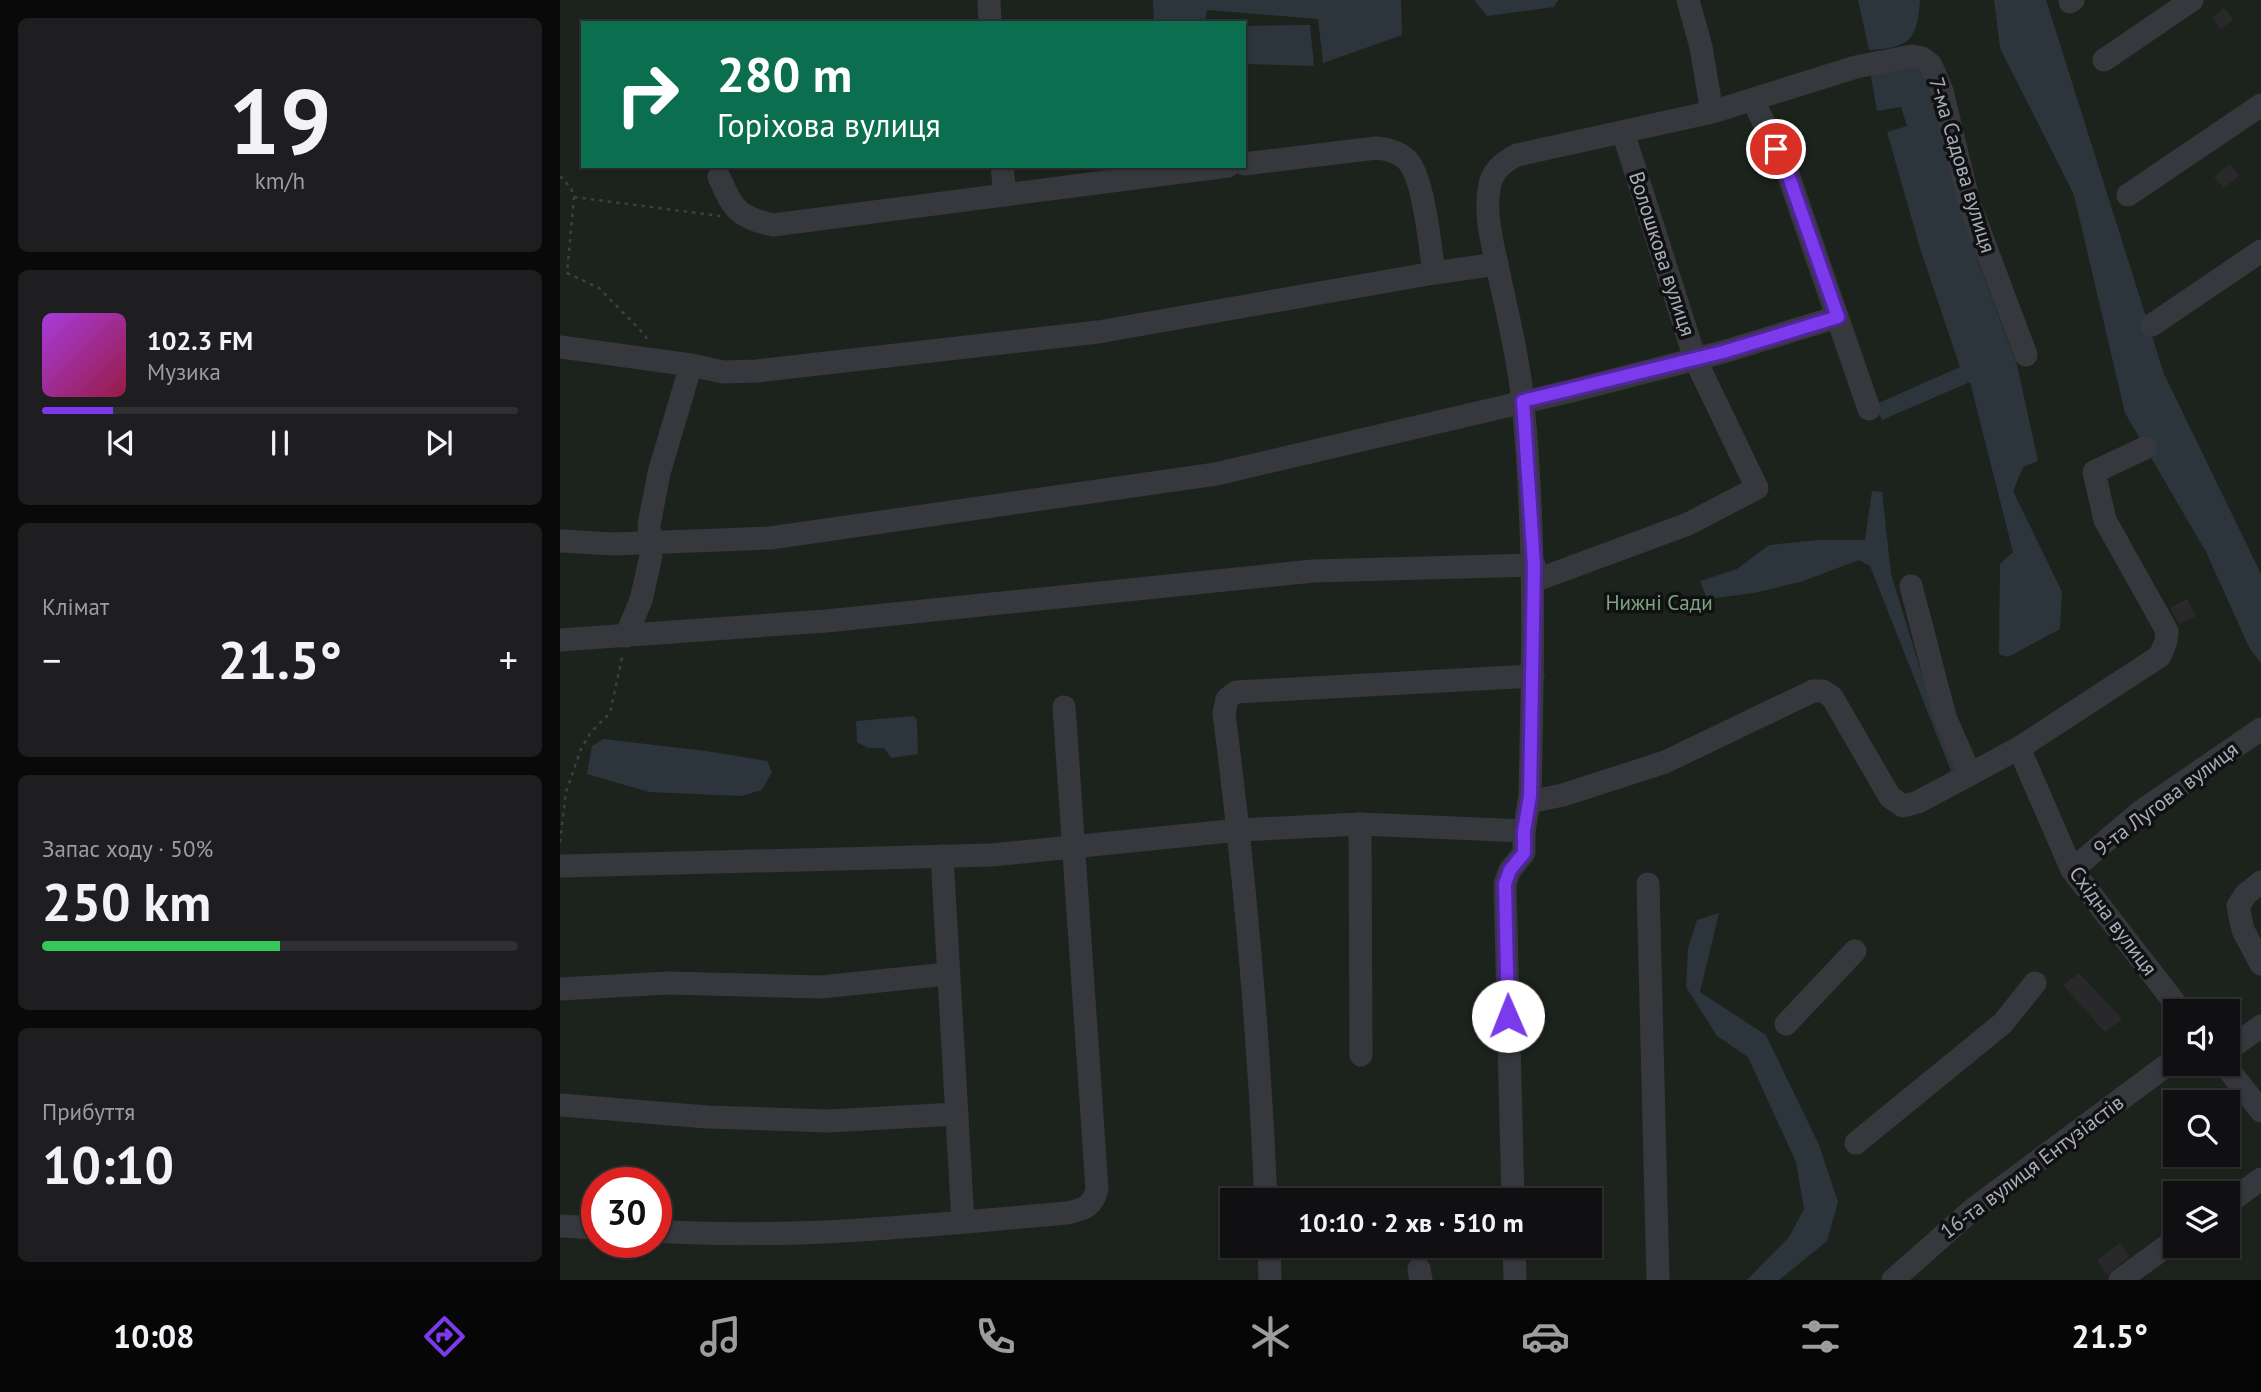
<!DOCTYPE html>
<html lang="uk">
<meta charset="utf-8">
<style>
body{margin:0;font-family:"PT Sans",sans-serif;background:#1e1e20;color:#f1f3f6;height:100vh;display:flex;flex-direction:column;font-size:26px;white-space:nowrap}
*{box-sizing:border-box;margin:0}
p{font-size:23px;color:#9c9d9f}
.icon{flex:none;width:38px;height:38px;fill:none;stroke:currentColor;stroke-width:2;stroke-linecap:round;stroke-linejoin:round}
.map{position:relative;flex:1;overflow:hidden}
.drawer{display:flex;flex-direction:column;gap:18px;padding:18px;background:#09090a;width:560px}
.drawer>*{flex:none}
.top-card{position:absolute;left:21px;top:21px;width:665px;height:147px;border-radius:0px;box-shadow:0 2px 5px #0004,0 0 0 2px #303032;background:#0b6e4f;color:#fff;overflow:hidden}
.controls{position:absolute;left:1603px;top:999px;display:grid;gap:14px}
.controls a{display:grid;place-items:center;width:77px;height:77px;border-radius:0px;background:#101012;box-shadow:0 2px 5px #0004,0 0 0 2px #303032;font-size:35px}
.speed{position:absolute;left:21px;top:1167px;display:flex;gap:14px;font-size:35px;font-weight:700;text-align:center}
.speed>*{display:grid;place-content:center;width:91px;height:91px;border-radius:50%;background:#101012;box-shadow:0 2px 5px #0004,0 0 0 2px #303032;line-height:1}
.speed .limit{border:10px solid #d22;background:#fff;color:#111}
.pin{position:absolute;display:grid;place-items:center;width:60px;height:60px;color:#fff;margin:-30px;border:4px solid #fff;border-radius:50%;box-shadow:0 2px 7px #0007}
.me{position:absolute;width:77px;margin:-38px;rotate:359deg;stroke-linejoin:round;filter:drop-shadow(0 0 5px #0008)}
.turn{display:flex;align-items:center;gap:24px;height:147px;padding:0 21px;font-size:32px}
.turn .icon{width:91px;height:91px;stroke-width:2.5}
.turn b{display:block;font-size:49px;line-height:60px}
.big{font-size:52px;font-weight:700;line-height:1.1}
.drawer .tile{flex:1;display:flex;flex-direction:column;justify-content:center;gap:10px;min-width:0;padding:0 24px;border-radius:10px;background:#1e1e20}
.drawer .dial{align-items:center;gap:0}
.dial b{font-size:91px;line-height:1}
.song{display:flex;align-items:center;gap:21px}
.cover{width:84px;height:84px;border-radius:10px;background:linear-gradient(135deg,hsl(280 70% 55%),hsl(340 70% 35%))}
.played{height:7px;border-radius:4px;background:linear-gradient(90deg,#7c3aed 15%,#303032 15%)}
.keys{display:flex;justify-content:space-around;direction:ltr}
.heat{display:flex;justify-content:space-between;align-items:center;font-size:38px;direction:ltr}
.charge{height:10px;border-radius:5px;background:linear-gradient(90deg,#34c759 50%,#303032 0)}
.trip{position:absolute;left:660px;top:1188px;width:382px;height:70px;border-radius:0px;background:#101012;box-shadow:0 2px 5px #0004,0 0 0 2px #303032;font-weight:700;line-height:70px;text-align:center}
.dock{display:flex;height:112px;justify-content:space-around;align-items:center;background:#060607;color:#9c9d9f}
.dock .icon{width:49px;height:49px}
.dock .selected{color:#7c3aed}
.dock b{font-size:32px;color:#f1f3f6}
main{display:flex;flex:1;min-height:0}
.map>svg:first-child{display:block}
.green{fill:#1c231d;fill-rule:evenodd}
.water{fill:#2c353c}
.building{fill:#29292c}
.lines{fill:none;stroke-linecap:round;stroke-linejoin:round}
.path{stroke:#3d3f44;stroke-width:2.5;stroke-dasharray:3.5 5;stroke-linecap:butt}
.minor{stroke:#37383d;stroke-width:23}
.route-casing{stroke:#51269a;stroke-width:18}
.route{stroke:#7c3aed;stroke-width:12}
.labels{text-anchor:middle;stroke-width:7;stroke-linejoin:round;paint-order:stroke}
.street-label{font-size:21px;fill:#a8adb8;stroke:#111113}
.park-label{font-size:21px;fill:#7fa381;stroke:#111113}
</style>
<main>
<section class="drawer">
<div class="tile dial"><b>19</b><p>km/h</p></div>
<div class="tile">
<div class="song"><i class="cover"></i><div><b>102.3 FM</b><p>Музика</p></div></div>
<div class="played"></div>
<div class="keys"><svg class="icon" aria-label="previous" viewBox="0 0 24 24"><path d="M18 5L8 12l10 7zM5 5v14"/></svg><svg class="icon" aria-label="pause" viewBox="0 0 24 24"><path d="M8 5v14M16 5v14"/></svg><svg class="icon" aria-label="next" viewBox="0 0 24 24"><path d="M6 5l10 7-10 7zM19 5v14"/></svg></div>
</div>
<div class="tile"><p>Клімат</p>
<div class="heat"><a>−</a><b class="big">21.5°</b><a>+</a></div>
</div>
<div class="tile"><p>Запас ходу · 50%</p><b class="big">250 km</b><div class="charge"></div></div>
<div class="tile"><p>Прибуття</p><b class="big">10:10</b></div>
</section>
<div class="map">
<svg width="1701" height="1280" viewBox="0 0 1701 1280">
<rect width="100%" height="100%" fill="#161618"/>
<path class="green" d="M0,0H1701V1280H0ZM23,23H684V166H23ZM1615,1012H1668V1064H1615ZM1615,1102H1668V1155H1615ZM37,1183H96V1242H37ZM1615,1194H1668V1246H1615ZM672,1200H1029V1246H672Z"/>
<g class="water">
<polygon points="593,0 841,0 842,35 763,63 758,19 647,10 645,23 594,23"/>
<polygon points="914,0 998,0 994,7 927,16"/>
<path d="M1298,0H1360C1357,40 1350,48 1309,50Z"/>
<polygon points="1434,0 1486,0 1604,374 1701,574 1701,663 1690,649 1646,552 1565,413 1514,195 1440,48"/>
<polygon points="750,25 754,66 684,64 684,26"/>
<polygon points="1356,64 1365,69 1397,192 1417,258 1457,365 1478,461 1463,467 1453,491 1502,592 1500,629 1448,657 1439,654 1440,564 1453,552 1410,382 1322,420 1314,405 1400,367 1360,248 1327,132 1347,126 1341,107 1317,111 1310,71"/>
<polygon points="1312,491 1322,492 1331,574 1370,701 1399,773 1393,776 1310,566 1299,560 1243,581 1194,593 1147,599 1140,581 1177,569 1209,545 1259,540 1305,540"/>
<polygon points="354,716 357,720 358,754 331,758 324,748 308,748 297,742 296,721"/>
<polygon points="43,739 146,751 207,761 212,772 202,790 181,796 89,792 27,774 32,746"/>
<polygon points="1159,913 1140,992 1206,1035 1259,1145 1278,1202 1267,1241 1219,1280 1187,1280 1229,1237 1244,1209 1236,1162 1188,1057 1157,1036 1126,987 1128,948 1137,920"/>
</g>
<g class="building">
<polygon points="1664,8 1673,20 1661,29 1652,17"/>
<polygon points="1670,164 1679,176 1664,188 1654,177"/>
<polygon points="1627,599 1636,616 1619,624 1610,608"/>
<polygon points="1519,973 1562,1019 1545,1032 1503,985"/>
<polygon points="1560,1243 1570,1256 1547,1275 1537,1260"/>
</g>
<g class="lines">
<g class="path">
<polyline points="0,176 11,188 14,197 7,273 39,288 84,334 88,341"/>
<polyline points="14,197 160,216"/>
<polyline points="0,842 6,792 21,749 31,732 50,713 63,653"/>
</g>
<g class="minor">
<polyline points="429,0 430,23"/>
<polyline points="1128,0 1141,47 1152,112"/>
<polyline points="1510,2 1513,0"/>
<polyline points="1544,60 1632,0"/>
<polyline points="1193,100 1228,174 1309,409"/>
<path d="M684,164L816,148C827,149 839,152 847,160C864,177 870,247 874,273"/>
<polyline points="442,166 445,195"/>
<path d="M159,177C174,210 176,216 213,225L668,166"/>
<polyline points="1568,195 1701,105"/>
<polyline points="1592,325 1701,251"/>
<polyline points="0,347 131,365 163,372 197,371 538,332 874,273 937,264"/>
<polyline points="0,541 54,544 210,538 656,474 1011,391 1163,352 1277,317"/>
<polyline points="974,581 1128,524 1197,488 1135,359 1063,132"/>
<polyline points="1351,586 1385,717 1410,774"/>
<polyline points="66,636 81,600 91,556 89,525 99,473 131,365"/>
<polyline points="0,640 266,621 753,571 974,565"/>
<polyline points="1459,748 1512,870 1622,1012"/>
<polyline points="969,802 1003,795 1105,762 1253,691 1263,691 1272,697 1330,797 1343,806 1358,802 1459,748 1600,656 1606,641 1607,631 1545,520 1534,472 1585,448"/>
<polyline points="800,824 801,1055"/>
<polyline points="382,856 403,1222"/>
<polyline points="3,866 432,855 679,830 800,824 964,831"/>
<polyline points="1512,870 1580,812 1701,729"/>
<polyline points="1701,882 1686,894 1678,906 1683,930 1701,964"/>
<polyline points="1088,884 1098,1280"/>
<polyline points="0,989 108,983 261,987 387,974"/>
<polyline points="1226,1024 1295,951"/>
<polyline points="1668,1050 1701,1026"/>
<polyline points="1664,1064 1701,1111"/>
<polyline points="0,1105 147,1117 269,1121 396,1114"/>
<polyline points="1296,1143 1443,1023 1475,983"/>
<path d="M706,1200C699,1038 685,875 664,714L667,699L676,692L973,676"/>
<path d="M953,1200L945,884L950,870L964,853V831L970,796C973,665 976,534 963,404C959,362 949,320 940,279C934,249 923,215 930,184C933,170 945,161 957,155L1152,112L1296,67L1352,56L1362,58L1371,65L1382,91L1409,203L1466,355"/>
<polyline points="1668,1203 1701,1179"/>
<polyline points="0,1226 37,1228"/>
<path d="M96,1231C234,1240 370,1225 507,1213C524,1209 533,1207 537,1189L504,707"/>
<polyline points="709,1246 710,1280"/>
<polyline points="954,1246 955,1279"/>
<polyline points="859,1269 861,1280"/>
<polyline points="1333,1280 1412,1210 1615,1059"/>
<polyline points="1560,1280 1615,1240"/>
</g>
</g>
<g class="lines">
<defs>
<polyline id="route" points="948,1016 945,884 950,870 964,853 964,831 970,796 974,565 963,401 1163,352 1278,317 1228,174 1216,149"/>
</defs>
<use href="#route" class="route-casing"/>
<use href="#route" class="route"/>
</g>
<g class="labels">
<g class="street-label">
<text transform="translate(1402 165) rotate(73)" y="7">7-ма Садова вулиця</text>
<text transform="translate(1102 254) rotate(72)" y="7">Волошкова вулиця</text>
<text transform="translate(1606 799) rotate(-37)" y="7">9-та Лугова вулиця</text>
<text transform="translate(1553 921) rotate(53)" y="7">Східна вулиця</text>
<text transform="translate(1472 1167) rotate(-37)" y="7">16-та вулиця Ентузіастів</text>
</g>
<g class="park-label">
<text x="1099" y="610">Нижні Сади</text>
</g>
</g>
</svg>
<div class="controls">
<a><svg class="icon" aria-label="sound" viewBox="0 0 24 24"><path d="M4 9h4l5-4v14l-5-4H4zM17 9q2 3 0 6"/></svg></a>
<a><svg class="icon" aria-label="search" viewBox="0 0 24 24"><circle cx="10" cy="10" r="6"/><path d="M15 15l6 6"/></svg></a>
<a><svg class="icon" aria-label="layers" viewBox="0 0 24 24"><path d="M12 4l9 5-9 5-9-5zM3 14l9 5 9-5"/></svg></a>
</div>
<div class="speed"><div class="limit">30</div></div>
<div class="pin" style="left:1216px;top:149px;background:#d93025"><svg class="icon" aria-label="arrive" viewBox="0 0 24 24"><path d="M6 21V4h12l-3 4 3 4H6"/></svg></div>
<svg class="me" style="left:948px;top:1016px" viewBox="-20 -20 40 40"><circle r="19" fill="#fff"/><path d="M0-13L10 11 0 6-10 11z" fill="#7c3aed"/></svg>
<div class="trip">10:10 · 2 хв · 510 m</div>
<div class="top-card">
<div class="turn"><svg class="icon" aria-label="right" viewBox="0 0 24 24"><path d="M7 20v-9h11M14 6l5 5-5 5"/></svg><div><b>280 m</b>Горіхова вулиця</div></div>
</div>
</div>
</main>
<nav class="dock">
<b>10:08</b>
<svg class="icon selected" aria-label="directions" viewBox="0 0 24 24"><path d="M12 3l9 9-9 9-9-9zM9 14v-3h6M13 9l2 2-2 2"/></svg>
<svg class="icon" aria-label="music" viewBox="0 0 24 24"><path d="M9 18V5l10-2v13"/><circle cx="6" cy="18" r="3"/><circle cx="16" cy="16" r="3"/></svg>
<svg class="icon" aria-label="phone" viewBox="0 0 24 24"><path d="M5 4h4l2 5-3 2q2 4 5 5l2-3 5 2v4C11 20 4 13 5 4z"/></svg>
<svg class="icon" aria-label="climate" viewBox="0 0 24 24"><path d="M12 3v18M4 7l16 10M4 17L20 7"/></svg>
<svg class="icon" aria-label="car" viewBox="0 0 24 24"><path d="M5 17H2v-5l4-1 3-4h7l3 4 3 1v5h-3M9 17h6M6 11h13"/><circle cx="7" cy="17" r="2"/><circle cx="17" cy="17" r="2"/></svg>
<svg class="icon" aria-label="filters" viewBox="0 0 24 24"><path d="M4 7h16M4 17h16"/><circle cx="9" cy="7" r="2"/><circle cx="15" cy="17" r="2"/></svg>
<b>21.5°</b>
</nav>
